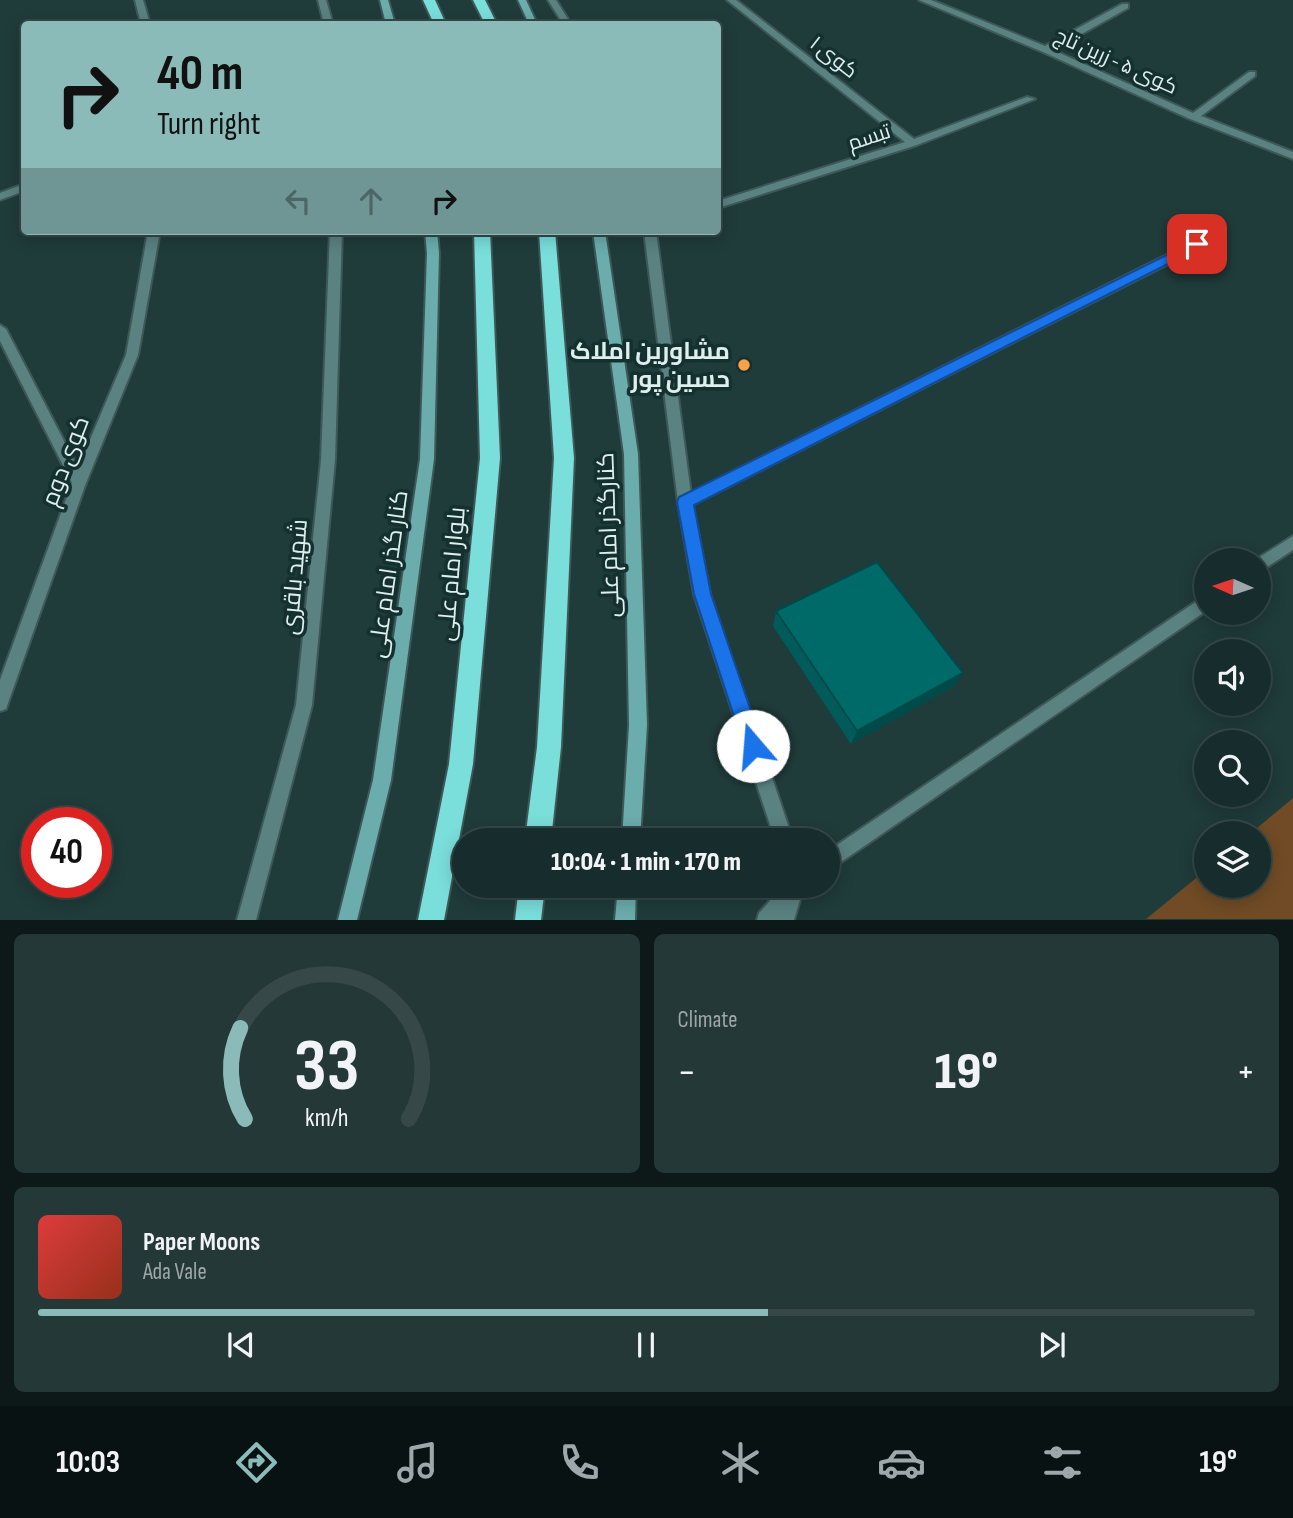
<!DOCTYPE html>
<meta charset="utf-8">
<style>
body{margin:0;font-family:"Sofia Sans Condensed",Cairo,sans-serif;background:#243838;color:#f1f3f6;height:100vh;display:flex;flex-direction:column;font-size:26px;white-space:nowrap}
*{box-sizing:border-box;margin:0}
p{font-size:23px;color:#9ea7a9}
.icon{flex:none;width:38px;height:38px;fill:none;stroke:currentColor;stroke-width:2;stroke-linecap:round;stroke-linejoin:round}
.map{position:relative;height:920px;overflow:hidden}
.sheet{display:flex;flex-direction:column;gap:14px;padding:14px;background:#0d1818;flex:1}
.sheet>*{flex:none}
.hud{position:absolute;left:21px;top:21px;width:700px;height:214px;border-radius:7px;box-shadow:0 4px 18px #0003,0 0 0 2px #364848;background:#8bbbb9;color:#111;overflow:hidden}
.needle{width:46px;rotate:273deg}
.buttons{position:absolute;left:1194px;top:548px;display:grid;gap:14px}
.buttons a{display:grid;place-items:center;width:77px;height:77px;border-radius:50%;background:#172c2c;box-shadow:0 4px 18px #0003,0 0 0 2px #364848;font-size:35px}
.speed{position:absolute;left:21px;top:807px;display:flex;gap:14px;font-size:35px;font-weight:700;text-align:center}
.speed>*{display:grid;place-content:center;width:91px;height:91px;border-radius:50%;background:#172c2c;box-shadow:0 4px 18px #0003,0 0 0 2px #364848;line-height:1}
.speed .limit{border:10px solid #d22;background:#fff;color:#111}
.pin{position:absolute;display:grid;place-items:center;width:60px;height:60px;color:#fff;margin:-30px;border-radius:14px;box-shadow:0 4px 10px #0006}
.me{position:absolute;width:77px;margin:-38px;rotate:342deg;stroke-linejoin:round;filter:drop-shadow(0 0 5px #0008)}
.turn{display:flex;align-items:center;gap:24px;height:147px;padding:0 21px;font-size:32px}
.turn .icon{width:91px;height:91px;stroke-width:2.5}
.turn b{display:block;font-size:49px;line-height:60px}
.lanes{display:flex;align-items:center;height:66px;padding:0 21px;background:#0003;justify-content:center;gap:35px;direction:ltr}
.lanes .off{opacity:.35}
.big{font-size:52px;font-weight:800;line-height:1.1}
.sheet .card{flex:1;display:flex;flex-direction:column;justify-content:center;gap:10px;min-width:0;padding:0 24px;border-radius:10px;background:#243838}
.sheet .dial{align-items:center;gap:0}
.dial svg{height:182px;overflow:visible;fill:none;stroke:#364848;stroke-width:7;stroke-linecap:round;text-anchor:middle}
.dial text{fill:#f1f3f6;stroke:none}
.song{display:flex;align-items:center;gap:21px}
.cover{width:84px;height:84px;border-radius:10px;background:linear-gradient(135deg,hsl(0 70% 55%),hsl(10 70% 35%))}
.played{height:7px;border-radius:4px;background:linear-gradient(90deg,#8bbbb9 60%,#364848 60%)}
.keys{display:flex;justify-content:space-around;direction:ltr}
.heat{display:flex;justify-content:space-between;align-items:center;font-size:38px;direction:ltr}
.sheet .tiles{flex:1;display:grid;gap:14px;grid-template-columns:1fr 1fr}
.card:last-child{grid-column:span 2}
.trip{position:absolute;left:452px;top:828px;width:388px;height:70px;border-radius:35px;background:#172c2c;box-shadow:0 4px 18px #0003,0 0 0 2px #364848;font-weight:800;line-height:70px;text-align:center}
.menu{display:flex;height:112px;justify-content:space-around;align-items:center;background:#091212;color:#9ea7a9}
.menu .icon{width:49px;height:49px}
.menu .current{color:#8bbbb9}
.menu b{font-size:32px;color:#f1f3f6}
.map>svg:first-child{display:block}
.green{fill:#704b25}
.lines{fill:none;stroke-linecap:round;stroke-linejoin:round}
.minor-casing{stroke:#3e5857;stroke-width:4}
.tertiary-casing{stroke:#3e5857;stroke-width:4}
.secondary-casing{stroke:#3e5857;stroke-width:4}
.trunk-casing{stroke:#3e5857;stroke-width:4}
.minor{fill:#598281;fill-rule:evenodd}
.tertiary{fill:#598281;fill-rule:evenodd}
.secondary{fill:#6aadac;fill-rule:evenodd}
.trunk{fill:#7adedb;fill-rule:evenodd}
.wall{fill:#005b5a}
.shaded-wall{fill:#004a4a}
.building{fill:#006a69;stroke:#004a4a;stroke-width:2}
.route{fill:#1a73e8;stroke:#114b97;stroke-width:2}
.poi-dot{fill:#f7a149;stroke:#143130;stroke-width:2.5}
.labels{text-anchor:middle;stroke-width:7;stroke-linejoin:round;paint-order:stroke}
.far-street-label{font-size:21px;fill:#deefee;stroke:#143130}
.poi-label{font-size:24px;font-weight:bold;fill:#deefee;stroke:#143130;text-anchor:end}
.street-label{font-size:24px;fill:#deefee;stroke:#143130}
</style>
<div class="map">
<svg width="1293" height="920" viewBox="0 0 1293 920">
<rect width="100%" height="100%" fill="#1f3b3a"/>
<polygon class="green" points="1293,798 1293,919 1146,919 1206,870 1206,886 1258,886 1258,833 1251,833"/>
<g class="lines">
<defs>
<g id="minor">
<polygon points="135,0 143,0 150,24 141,24"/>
<polygon points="318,0 326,0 333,24 324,24"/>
<polygon points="727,0 736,0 914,139 1027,97 1035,99 917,145 718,208 718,201 905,142"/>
<polygon points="919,0 931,0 1045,46 1122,4 1128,4 1128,8 1053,50 1193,113 1249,72 1255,72 1255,76 1201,116 1293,152 1293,159 1190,119 1043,52"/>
<polygon points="24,184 24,191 0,200 0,193"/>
<polygon points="1221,228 1225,229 1225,235 690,506 685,508 680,506 678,502 680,498"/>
<polygon points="148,231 160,231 138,355 86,483 8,703 6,709 0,711 0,680 72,483 0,341 0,325 6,329 78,468 126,355"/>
<polygon points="1293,536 1293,550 1258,573 1258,560 1255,560"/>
<polygon points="1206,595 1206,611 828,871 828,851"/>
</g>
<g id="tertiary">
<polygon points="548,0 556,0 571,24 563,24"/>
<polygon points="330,231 342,231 335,460 312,705 256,920 237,920 296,705 321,460"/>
<polygon points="644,231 656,231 692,502 710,594 793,840 775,840 694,594 678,502"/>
<polygon points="783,886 804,886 794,920 757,920 759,913"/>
</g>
<g id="secondary">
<polygon points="380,0 388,0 395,24 386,24"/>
<polygon points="518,0 526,0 537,24 529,24"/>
<polygon points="425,231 437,231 439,253 434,459 391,780 357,920 338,920 373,780 420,459 427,253"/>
<polygon points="593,231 605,231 638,454 647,725 640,840 622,840 629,725 624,454"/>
<polygon points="618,886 636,886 635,920 615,920"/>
</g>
<g id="trunk">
<polygon points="423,0 435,0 446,24 434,24"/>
<polygon points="473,0 485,0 497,24 485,24"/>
<polygon points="474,231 490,231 500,458 473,764 444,920 418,920 449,764 480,458"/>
<polygon points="539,231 555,231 574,458 561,747 551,840 525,840 537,747 554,458"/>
<polygon points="519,886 545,886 541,920 515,920"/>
</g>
</defs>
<use href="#minor" class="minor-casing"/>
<use href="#tertiary" class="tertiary-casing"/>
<use href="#secondary" class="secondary-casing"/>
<use href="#trunk" class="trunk-casing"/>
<use href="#minor" class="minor"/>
<use href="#tertiary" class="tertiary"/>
<use href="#secondary" class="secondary"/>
<use href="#trunk" class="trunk"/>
</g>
<polygon class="wall" points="776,611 954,686 851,744 773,626"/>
<polygon class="shaded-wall" points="963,673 954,686 851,744 857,731"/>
<polygon class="building" points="877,562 963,673 857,731 776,611"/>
<polygon class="route" points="1197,240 1201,241 1201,247 694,505 711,594 763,746 760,753 753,756 746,753 694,594 677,502 679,497"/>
<circle class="poi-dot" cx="744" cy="365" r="7"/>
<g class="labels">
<g class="far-street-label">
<text transform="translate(834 57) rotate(38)" y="7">کوی ۱</text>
<text transform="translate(1116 61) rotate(24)" y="7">کوی ۵ - زرین تاج</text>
<text transform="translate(869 137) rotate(-18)" y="7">تبسم</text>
</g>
<g class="poi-label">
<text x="730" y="359">مشاورین املاک<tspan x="730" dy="28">حسین پور</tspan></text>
</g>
<g class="street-label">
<text transform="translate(65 461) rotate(-69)" y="8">کوی دوم</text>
<text transform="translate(608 535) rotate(-92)" y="8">کنارگذر امام علی</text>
<text transform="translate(388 574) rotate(-82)" y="8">کنار گذر امام علی</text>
<text transform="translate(451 574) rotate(-85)" y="8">بلوار امام علی</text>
<text transform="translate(294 577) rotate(-85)" y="8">شهید باقری</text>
</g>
</g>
</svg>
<div class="buttons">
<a><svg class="needle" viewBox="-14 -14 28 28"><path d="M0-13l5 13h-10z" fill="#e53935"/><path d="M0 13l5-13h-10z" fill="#9ea7a9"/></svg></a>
<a><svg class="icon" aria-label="sound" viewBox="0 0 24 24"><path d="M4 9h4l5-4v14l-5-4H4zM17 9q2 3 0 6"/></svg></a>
<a><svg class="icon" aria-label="search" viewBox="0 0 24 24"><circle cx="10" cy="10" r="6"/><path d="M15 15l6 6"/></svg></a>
<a><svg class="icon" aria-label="layers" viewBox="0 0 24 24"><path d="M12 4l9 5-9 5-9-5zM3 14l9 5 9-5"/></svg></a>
</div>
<div class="speed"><div class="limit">40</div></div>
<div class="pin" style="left:1197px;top:244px;background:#d93025"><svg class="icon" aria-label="arrive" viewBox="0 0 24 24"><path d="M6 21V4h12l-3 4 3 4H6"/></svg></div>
<svg class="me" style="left:753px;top:746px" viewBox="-20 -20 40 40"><circle r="19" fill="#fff"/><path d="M0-13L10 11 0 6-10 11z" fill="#1a73e8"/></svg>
<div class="trip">10:04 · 1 min · 170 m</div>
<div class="hud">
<div class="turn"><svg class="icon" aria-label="right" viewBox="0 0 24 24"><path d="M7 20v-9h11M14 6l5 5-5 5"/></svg><div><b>40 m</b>Turn right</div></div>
<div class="lanes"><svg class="icon off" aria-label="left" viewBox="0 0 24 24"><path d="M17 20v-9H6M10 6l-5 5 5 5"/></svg><svg class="icon off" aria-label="ahead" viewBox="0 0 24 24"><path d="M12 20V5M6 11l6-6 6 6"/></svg><svg class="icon" aria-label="right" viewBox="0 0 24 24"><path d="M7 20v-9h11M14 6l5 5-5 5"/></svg></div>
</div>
</div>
<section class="sheet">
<div class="tiles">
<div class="card dial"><svg viewBox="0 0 100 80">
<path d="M14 69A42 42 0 1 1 86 69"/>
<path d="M14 69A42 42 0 0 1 12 29" stroke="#8bbbb9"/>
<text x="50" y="56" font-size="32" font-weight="700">33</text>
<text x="50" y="72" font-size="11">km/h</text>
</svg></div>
<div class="card"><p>Climate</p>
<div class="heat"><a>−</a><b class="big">19°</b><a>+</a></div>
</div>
<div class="card">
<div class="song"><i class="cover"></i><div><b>Paper Moons</b><p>Ada Vale</p></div></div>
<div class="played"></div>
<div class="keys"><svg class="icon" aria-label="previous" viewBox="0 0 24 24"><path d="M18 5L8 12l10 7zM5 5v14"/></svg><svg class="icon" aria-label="pause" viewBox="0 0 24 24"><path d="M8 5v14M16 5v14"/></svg><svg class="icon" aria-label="next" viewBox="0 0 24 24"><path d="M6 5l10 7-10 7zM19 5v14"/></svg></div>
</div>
</div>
</section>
<nav class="menu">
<b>10:03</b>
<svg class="icon current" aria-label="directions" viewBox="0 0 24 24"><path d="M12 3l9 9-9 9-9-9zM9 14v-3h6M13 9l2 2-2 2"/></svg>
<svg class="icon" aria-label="music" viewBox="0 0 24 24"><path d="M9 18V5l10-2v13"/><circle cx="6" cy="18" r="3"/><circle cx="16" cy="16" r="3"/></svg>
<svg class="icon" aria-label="phone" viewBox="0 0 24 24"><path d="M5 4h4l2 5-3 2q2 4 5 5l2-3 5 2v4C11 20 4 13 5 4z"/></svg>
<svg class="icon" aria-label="climate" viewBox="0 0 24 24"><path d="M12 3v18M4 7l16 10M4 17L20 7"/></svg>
<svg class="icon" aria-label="car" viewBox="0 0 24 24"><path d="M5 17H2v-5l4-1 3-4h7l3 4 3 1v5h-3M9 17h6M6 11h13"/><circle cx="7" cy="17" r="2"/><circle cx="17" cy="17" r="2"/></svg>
<svg class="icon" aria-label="filters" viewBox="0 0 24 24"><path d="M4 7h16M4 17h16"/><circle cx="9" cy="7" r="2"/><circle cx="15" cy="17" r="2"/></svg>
<b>19°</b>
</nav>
